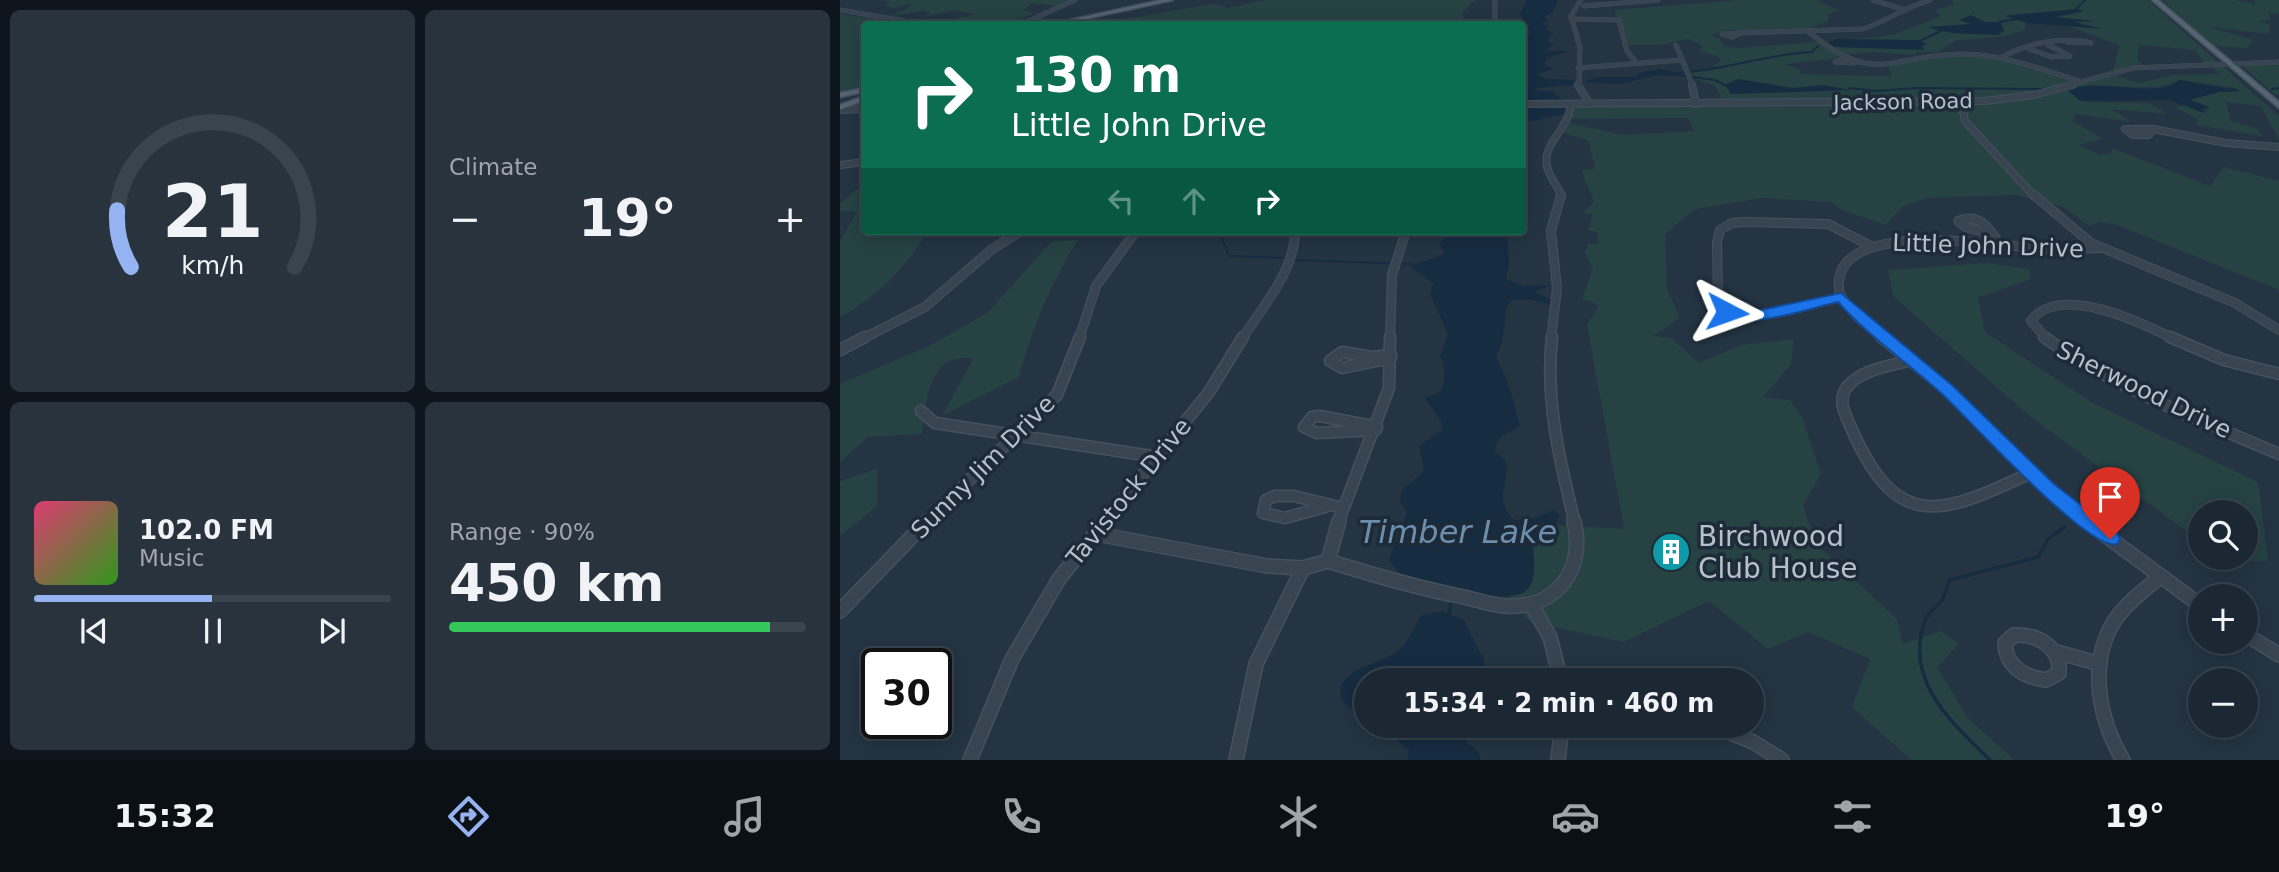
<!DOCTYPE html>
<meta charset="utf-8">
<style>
body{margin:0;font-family:"DejaVu Sans",sans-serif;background:#28333e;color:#f1f3f6;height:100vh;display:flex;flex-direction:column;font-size:26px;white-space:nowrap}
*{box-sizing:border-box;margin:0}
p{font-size:23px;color:#a0a5ac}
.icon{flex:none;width:38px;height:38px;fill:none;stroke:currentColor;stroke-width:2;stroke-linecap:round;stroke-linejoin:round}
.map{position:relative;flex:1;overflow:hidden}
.details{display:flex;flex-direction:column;gap:10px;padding:10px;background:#0f151c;width:840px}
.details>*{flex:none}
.hud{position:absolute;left:21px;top:21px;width:665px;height:214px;border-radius:7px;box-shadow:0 4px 18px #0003,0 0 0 2px #39444d;background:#0b6e4f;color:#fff;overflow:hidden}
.buttons{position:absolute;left:1348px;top:500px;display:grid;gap:14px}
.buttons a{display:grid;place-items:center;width:70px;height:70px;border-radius:50%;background:#1b2732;box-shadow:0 4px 18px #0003,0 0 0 2px #39444d;font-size:35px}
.speed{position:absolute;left:21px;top:648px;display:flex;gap:14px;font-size:35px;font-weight:700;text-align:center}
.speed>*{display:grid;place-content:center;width:91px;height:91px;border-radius:50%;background:#1b2732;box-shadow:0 4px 18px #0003,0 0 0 2px #39444d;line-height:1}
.speed .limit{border:4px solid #111;border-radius:10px;background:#fff;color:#111}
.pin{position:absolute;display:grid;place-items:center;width:60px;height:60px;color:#fff;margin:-72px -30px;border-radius:50% 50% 50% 0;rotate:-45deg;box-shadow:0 0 7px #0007}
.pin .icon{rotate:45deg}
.me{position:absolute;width:77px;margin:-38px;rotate:94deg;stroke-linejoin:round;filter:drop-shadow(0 0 5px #0008)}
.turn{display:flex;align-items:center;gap:24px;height:147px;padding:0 35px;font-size:32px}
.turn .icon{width:91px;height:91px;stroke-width:2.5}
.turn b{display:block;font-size:49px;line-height:60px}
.lanes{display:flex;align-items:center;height:66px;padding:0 35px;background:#0003;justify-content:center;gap:35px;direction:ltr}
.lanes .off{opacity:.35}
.big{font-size:52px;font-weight:800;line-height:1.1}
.details .card{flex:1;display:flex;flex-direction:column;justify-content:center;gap:10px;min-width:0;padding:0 24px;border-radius:10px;background:#28333e}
.details .dial{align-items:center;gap:0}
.dial svg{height:182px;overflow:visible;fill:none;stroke:#39444d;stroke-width:7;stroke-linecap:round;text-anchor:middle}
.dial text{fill:#f1f3f6;stroke:none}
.song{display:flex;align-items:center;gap:21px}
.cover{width:84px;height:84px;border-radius:10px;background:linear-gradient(135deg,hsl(340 70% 55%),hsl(110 70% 35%))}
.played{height:7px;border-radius:4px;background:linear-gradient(90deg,#95b2f1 50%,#39444d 50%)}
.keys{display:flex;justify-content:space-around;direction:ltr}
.heat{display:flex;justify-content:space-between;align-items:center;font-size:38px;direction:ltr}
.charge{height:10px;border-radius:5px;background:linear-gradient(90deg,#34c759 90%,#39444d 0)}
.details .tiles{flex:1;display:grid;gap:10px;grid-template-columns:repeat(2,1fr)}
.trip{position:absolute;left:514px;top:668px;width:410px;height:70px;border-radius:35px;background:#1b2732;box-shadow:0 4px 18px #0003,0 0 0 2px #39444d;font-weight:800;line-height:70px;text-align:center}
.menu{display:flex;height:112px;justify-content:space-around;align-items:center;background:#0b1014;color:#a0a5ac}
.menu .icon{width:49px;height:49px}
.menu .current{color:#95b2f1}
.menu b{font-size:32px;color:#f1f3f6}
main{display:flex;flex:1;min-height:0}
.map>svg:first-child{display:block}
.green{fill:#264243;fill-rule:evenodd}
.water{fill:#162c41}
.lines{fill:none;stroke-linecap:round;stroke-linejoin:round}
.stream-far1{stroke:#162c41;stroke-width:2}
.stream{stroke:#162c41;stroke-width:3.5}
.minor-far4-casing{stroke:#45515e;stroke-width:5}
.minor-far3-casing{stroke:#45515e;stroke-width:8}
.minor-far2-casing{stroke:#45515e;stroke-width:10}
.minor-far1-casing{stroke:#45515e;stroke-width:13}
.minor-casing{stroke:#45515e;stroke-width:16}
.major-casing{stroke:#45515e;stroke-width:3}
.minor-far4{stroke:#384551;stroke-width:4.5}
.minor-far3{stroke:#384551;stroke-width:6}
.minor-far2{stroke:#384551;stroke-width:8}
.minor-far1{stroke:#384551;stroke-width:10}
.minor{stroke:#384551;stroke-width:13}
.major{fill:#566472;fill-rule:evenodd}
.route{fill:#1a73e8;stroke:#114b97;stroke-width:2}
.labels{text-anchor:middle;stroke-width:7;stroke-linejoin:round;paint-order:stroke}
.far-street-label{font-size:21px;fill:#b5c0cc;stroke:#1d2a37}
.street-label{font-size:24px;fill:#b5c0cc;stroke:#1d2a37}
.near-poi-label{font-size:28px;fill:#b5c0cc;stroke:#1d2a37;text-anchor:start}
.near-water-label{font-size:32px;font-style:italic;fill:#6c8ead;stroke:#1d2a37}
</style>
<main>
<section class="details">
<div class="tiles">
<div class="card dial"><svg viewBox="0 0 100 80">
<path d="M14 69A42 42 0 1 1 86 69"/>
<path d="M14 69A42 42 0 0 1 8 44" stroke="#95b2f1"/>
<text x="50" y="56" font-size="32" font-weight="700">21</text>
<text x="50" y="72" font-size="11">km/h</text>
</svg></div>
<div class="card"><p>Climate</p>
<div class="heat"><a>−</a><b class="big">19°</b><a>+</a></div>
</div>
<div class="card">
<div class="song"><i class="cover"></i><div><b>102.0 FM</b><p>Music</p></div></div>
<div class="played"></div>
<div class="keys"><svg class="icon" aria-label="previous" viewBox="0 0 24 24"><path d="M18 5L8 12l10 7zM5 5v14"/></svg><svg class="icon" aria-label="pause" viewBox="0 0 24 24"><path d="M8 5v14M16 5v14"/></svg><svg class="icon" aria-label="next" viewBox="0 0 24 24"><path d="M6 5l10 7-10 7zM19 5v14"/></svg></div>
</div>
<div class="card"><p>Range · 90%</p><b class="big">450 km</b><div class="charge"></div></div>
</div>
</section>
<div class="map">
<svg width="1439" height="760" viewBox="0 0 1439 760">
<rect width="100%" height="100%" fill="#243442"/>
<g class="green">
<polygon points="39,0 237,0 218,6 192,3 183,10 193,13 191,15 160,24 71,24 100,23 135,14 114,10 80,18 91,13 83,11 48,16 67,9 72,3 55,8 45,6 50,2"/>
<polygon points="425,0 635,0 623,12 624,24 612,24 616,21 591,19 586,24 553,24 549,20 537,24 272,24 272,21 374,4 387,8"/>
<path d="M899,0H982L979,2L1000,10L989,13L988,21L961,31L887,30L870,35L879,38L884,46L898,48L1038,37L1055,34L1101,16L1095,10L1114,4L1112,0H1308L1439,116V140L1421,106L1386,102L1391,121L1416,128L1423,136L1357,125L1356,118L1335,108L1345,105L1366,113L1369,107L1349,100L1379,92L1399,91L1396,88L1340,80L1319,87H1238L1246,102L1309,103L1328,114L1271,109L1292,122L1235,114L1233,121L1263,139L1238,145L1261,155L1271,153L1272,148L1370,186L1384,167L1439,181V290L1277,225L1260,222L1249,226L1223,207L1176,195L1087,198L1062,207L1046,225L1004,211L991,202L921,198L855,209L825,234L827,289L840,318L813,336L831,338L859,363L901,345L954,339L951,365L923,397L950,400L962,417L981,474L963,505L976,544L1057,619L1062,644L1101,631L1119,644L1097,667L1128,718L1174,760H1071L1012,707L1030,659L968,632L928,649L869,601L784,642L690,622L654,579L660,522L784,529L747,325L759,305L742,299L753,269L745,253L748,244H758L757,232L748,230L753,214L743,213L754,201L741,171L755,168L748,140L723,133L729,123L783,135L854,131L848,118L730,119L734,106L883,101L875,86L858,80L849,72L866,71L880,61L879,57L859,51L863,46L848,39L822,45H782V26L774,10ZM1239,9L1242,12L1214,18L1251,21L1234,22L1254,28L1225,25L1279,45L1273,72L1302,67L1297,58L1300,45L1355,50L1365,64L1381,74L1332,75L1299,83L1269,73L1240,82L1178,62L1117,54L1047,64L1052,76L960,74L961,70L945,64L1002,58L996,56L1032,52L1076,55V52H1098L1115,41L1166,36L1185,30L1186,23L1167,15Z"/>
<polygon points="1323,0 1395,0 1415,4 1414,0 1439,0 1439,14 1428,12 1431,20 1418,21 1430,25 1429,34 1369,27 1414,40 1407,48 1372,46"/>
<polygon points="0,14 71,24 24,24 24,64 21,66 24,68 24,87 0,92"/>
<polygon points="1439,64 1439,94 1436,95 1402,66"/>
<path d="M24,183V231H87C67,267 37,297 0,317V241L17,212L0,211V204Z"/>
<path d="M238,240C209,286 194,325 179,377L102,416L133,359C89,350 86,403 82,434L28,437L0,462V384L91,345L148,312L212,241Z"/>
<polygon points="1146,263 1189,269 1191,279 1138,298 1145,332 1253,403 1418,482 1428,561 1387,561 1383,558 1405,558 1405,513 1360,513 1360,541 1192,418 1053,296 1048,270"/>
<polygon points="37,469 37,506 0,536 0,481"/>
</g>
<g class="water">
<polygon points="687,0 718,0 713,12 704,17 708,20 702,24 709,26 706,29 713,33 707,41 714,45 705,51 729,51 707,58 704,64 713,69 695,75 708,79 734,80 736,84 689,89 713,92 723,101 683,102 683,45 687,39 684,36 692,33 679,21 684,19 680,14"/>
<polygon points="1238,9 1244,11 1214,17 1255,21 1234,22 1263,29 1187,23 1165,16"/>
<path d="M1131,15L1145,22H1161L1164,31L1158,35C1133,33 1111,36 1088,27L1131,24L1119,20Z"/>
<polygon points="998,39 1078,40 1087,44 1082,46 1084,50 994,47 987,42"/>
<polygon points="821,69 837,72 842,76 818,75 780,84 744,82 757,77 796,77 799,73"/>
<polygon points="898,79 953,88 984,85 1010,90 891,94 885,85"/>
<path d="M1339,80L1402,91L1379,92L1349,100L1369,107L1362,109L1364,113L1329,100L1241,101L1228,91C1254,75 1319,101 1339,80Z"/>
<polygon points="683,105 727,107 728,113 683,123"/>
<path d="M610,231H667L669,263L666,279L683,286L711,285L695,292L712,301L711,305C644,285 677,320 656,356L667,380L680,425C671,434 654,435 655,452L666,461C670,483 652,501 675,520L692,519L714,510L720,516L713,529L695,537C690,552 699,571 690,586C674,613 584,580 559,573L549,560L567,513L560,501L561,491L584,471L579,446L603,429L601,421L585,398C590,396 597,395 601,390C606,383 605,363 600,356L608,334L590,294L593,283L570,266L604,254L600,244Z"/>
<path d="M602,611L624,620L644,660L646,681H527V723L503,702L500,688C511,665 536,666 555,653C569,644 572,629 581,616Z"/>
<path d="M530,726H630L627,743L638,751L641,760H568L569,751C559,737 542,738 530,726Z"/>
</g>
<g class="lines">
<g class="stream-far1">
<polyline points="1235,10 1245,0"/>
<polyline points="1159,22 1177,19"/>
<polyline points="1080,41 1101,31"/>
<path d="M837,73C883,71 925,54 972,52L978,46"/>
<polyline points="839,75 875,80 886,86"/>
<polyline points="1009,88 1037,91 1076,88 1207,89"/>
<polyline points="1432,89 1439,88"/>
<polyline points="379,231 389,256 447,258"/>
<polyline points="456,260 572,264"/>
</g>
<g class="stream">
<polyline points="609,613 612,599"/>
<path d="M1150,760C1112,723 1063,680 1085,621C1088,612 1096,607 1102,600C1106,594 1106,587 1110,580L1198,557L1208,539L1225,527"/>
</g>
<defs>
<g id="minor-far4">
<polyline points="655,0 655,24"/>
<polyline points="1033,0 1062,9"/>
<polyline points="744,6 818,0"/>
<polyline points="0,10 82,24"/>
<polyline points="731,19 779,20 787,51 797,63"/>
<polyline points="182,24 235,0"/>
<path d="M969,32C1037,89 1051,53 1125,54C1164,55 1202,69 1239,81"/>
<polygon points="901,33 892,37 882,34"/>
<path d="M901,33L1023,29C1047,21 1065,7 1090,0"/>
<polyline points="836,45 853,86"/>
<polyline points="1187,48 1212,57 1230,56 1208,45"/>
<polyline points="1004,58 995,62 1015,63"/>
<path d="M1161,58C1185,43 1224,36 1251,43L1227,42"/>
<polyline points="738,68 841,60"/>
<polyline points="739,86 740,48 731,16 741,0"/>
<polyline points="1225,86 1293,68 1439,62"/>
</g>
<g id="minor-far3">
<polyline points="738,85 749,103"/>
<polyline points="852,85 856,104"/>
<polyline points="1121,102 1125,121 1195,197"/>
<polyline points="682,104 1145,101 1193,95 1232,85"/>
<polyline points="0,110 24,109"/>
<polygon points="1285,129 1313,129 1309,135 1293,135"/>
<polyline points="1313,129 1386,143 1439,147"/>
<polyline points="0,165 24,162"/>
<path d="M722,197C718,186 709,177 707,166C702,142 731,128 730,104"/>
</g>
<g id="minor-far2">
<polyline points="1194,195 1251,243 1395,303 1439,330"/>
<polyline points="204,231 318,231"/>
<path d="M1152,234L1127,228L1118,221C1140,212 1151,230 1161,247"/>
<path d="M1001,297C968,304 905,330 878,304L877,242L880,230L892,223L905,222L988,224L1031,246"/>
<polyline points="22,339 85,307 151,250 181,231"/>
<polyline points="239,339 256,286 296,231"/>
<path d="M402,339C423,306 455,271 455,231"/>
<polyline points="550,339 552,275 566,231"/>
<polyline points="711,339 717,288 711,231 721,195"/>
<path d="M1043,339L1017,317L1000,295C982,214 1161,246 1202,249C1222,250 1241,249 1261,248"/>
<path d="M1207,339L1191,321C1219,282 1302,323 1334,339"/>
</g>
<g id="minor-far1">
<path d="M712,337C705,400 720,463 735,523"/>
<polyline points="1041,337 1106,389 1195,478 1248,523"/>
<path d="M1204,337C1275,388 1359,420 1439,454"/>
<polyline points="1330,337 1384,360 1439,374"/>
<polyline points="0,350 25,337"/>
<polyline points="551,355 532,357 502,352 490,361 502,368 551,358"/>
<path d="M1071,360C1051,366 1021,369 1007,387C996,402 1007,417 1013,432C1059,535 1104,513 1191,473"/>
<polyline points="81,411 95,423 318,457"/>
<polyline points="536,430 477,433 464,427 472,417 480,416 537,427"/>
<polyline points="485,507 445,518 423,513 426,500 435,496 454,496 503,508"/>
<polyline points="85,523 217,395 240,337"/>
<polyline points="264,523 369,392 403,337"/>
<polyline points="498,523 549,388 550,337"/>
</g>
<g id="minor">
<polyline points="1246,521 1360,605"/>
<polyline points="257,534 427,566 463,568 488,561"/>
<path d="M488,561C533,575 577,588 624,597C637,600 652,605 666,606C717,609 746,569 734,521"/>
<polyline points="488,561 499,521"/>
<polyline points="691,604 710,637 721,681"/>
<polyline points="0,611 87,521"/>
<polyline points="1405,634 1439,655"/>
<path d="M1174,635C1198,634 1221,647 1219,673L1206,680C1184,677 1166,667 1165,643Z"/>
<polyline points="1213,651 1260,664"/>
<polyline points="874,726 913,742 942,760"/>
<polyline points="130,760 172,659 219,579 265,521"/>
<polyline points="396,760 416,664 463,568"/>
<polyline points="718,760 722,726"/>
<path d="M1283,760C1258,718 1247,660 1277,617C1288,602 1305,589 1320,577"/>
</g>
<g id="major">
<polygon points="322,0 333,0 221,24 212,24"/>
<polygon points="1312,0 1318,0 1439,102 1439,108"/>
<polygon points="24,88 24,92 0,97 0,93"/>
<polygon points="24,96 24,100 0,110 0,105"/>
</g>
</defs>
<use href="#minor-far4" class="minor-far4-casing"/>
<use href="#minor-far3" class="minor-far3-casing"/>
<use href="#minor-far2" class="minor-far2-casing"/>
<use href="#minor-far1" class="minor-far1-casing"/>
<use href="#minor" class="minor-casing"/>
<use href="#major" class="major-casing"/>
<use href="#minor-far4" class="minor-far4"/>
<use href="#minor-far3" class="minor-far3"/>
<use href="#minor-far2" class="minor-far2"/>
<use href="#minor-far1" class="minor-far1"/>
<use href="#minor" class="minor"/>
<use href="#major" class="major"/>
</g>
<path class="route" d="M1001,293L1113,386L1214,484L1277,533L1280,539L1277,544C1250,553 1128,418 1102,394C1067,362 1029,337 998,302C970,308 901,333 880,312L887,308L911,312Z"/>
<defs>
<symbol id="building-disc" viewBox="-11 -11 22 22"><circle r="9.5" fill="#0f9aa8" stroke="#1d2a37"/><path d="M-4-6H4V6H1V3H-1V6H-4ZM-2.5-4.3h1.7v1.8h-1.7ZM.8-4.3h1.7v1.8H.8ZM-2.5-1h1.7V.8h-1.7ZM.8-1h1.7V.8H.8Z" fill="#fff"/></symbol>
</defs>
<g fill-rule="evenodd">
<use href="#building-disc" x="809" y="530" width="44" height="44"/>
</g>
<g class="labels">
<g class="far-street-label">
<text transform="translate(1063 102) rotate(-1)" y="7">Jackson Road</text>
</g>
<g class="street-label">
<text transform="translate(1148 246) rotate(2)" y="8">Little John Drive</text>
<text transform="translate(1304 390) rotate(26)" y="8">Sherwood Drive</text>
<text transform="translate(143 467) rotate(-45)" y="8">Sunny Jim Drive</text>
<text transform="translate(289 492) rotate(-51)" y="8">Tavistock Drive</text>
</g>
<g class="near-poi-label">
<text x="858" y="546">Birchwood<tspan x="858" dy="32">Club House</tspan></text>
</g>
<g class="near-water-label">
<text x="618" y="543">Timber Lake</text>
</g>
</g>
</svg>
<div class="buttons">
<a><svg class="icon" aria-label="search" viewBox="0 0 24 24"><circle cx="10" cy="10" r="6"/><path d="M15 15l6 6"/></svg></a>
<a>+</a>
<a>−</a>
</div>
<div class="speed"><div class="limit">30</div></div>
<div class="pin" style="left:1270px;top:539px;background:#d93025"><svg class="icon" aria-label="arrive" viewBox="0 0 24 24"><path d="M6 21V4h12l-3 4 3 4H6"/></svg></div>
<svg class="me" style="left:887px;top:312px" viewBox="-20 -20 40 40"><path d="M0-17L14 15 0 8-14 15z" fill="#1a73e8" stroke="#fff" stroke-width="4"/></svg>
<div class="trip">15:34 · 2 min · 460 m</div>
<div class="hud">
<div class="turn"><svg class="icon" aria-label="right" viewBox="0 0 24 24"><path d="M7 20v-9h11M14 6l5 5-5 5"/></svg><div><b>130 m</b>Little John Drive</div></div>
<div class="lanes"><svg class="icon off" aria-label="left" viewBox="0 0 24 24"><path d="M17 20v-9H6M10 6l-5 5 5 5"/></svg><svg class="icon off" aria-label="ahead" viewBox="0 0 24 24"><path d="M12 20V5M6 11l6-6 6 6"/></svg><svg class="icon" aria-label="right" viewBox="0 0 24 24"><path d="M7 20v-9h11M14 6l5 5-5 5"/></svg></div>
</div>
</div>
</main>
<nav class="menu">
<b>15:32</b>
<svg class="icon current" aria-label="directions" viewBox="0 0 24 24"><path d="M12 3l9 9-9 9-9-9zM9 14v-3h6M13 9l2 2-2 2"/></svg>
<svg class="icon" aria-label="music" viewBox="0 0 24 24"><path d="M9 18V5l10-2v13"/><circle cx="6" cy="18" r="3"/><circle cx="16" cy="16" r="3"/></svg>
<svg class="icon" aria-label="phone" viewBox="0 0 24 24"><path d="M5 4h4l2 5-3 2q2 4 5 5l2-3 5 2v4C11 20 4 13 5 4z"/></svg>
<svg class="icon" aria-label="climate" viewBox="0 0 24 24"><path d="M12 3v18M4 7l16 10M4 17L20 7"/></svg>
<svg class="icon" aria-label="car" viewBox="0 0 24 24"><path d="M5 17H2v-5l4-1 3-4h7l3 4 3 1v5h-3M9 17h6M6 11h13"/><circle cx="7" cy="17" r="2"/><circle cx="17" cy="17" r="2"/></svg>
<svg class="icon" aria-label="filters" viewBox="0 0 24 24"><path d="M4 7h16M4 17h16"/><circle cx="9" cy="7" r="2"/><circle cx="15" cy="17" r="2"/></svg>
<b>19°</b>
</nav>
